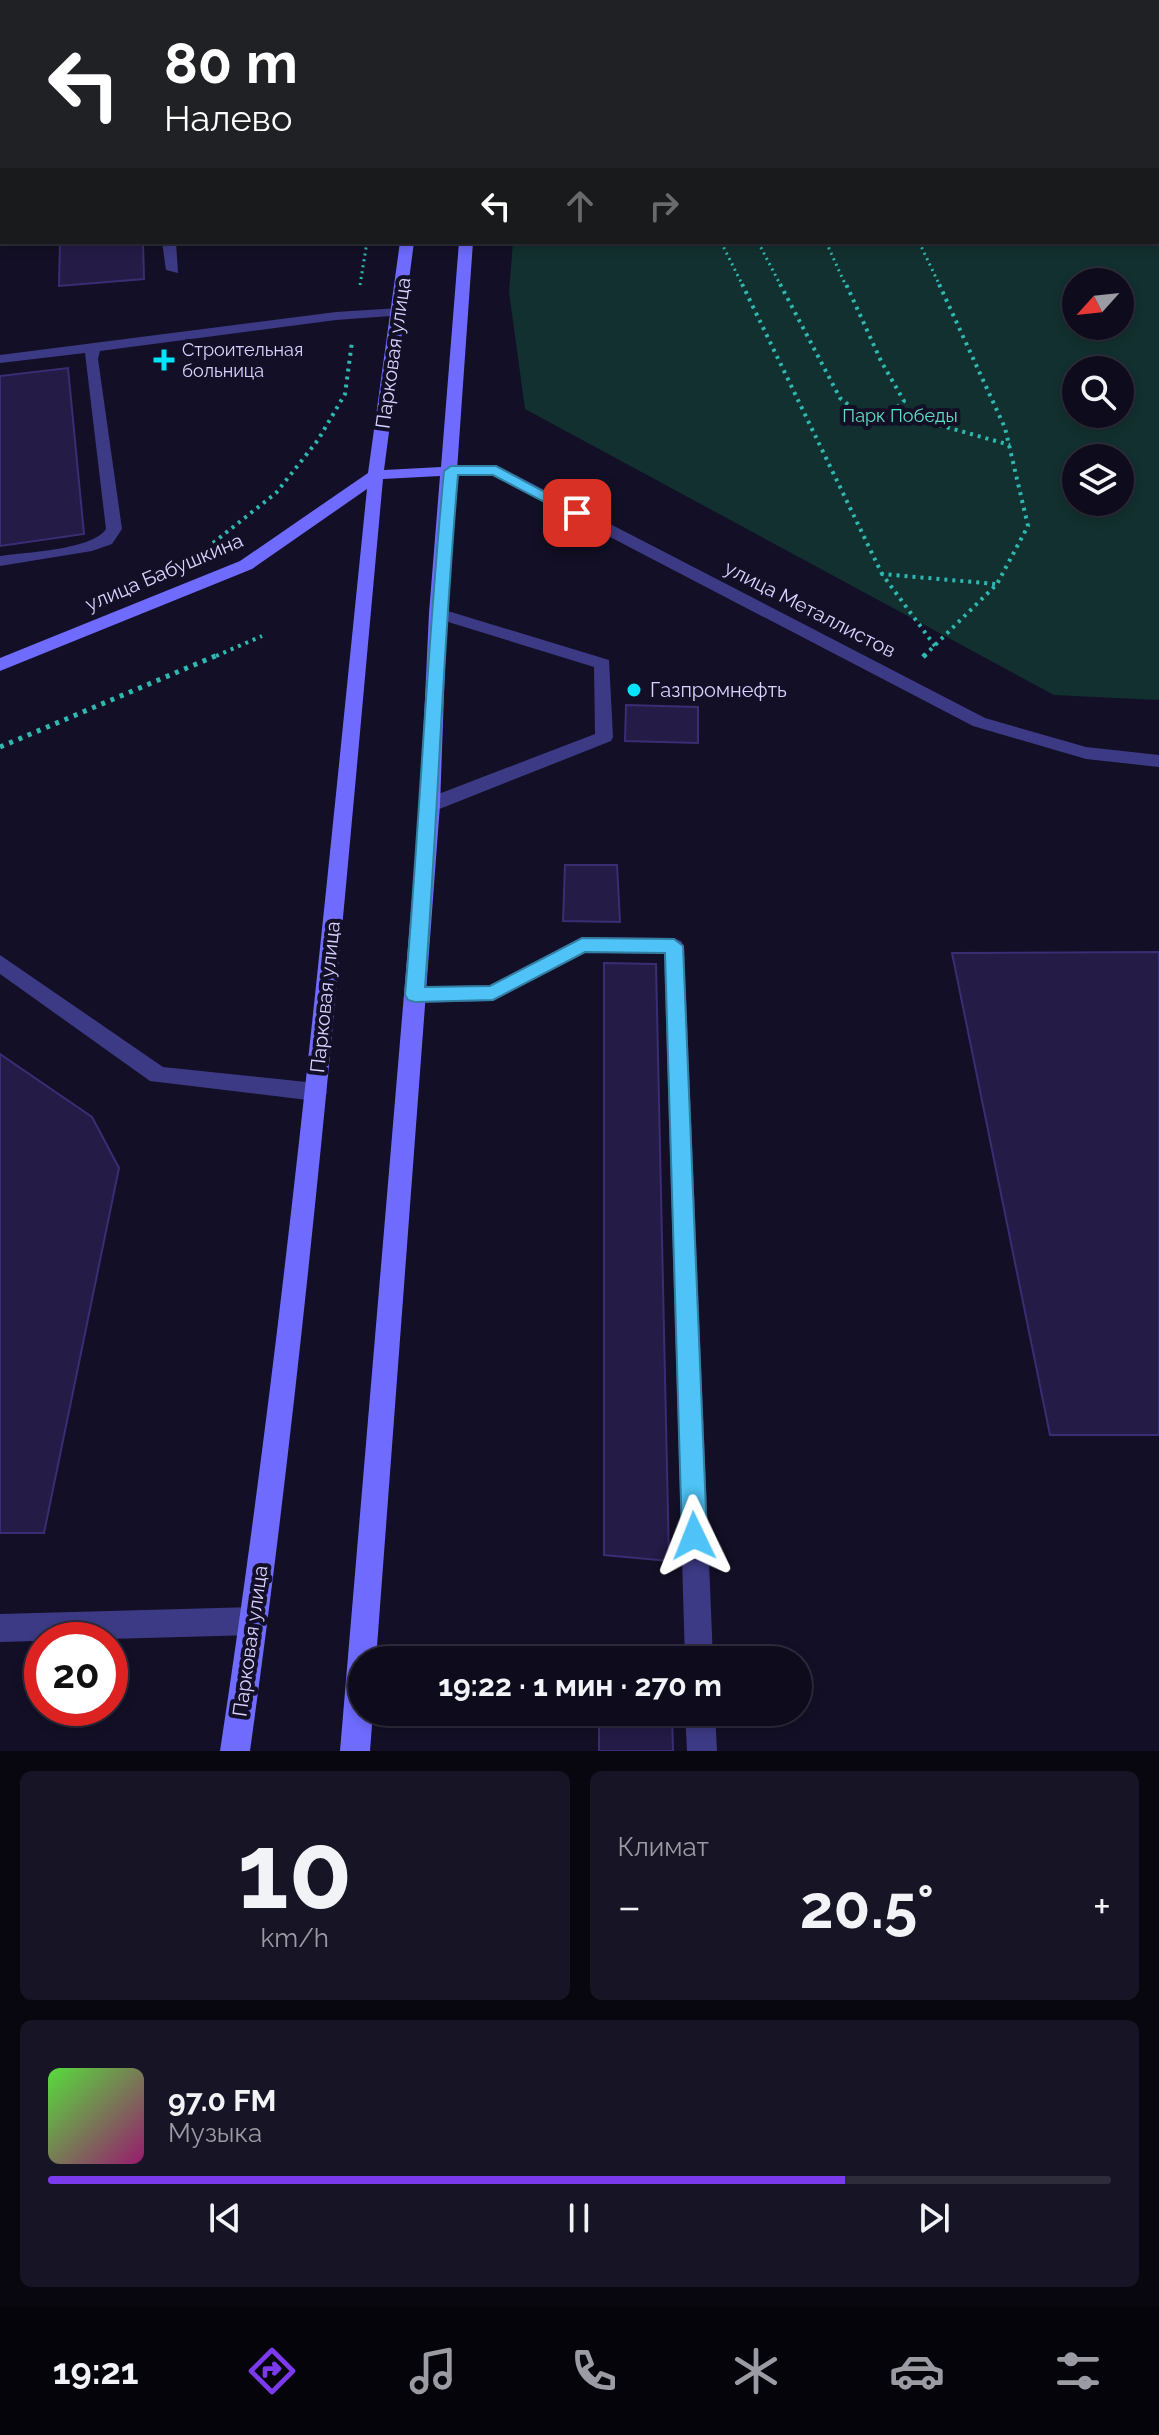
<!DOCTYPE html>
<html lang="ru">
<meta charset="utf-8">
<style>
body{margin:0;font-family:Raleway,sans-serif;background:#171425;color:#f1f3f6;height:100vh;display:flex;flex-direction:column;font-size:30px;white-space:nowrap}
*{box-sizing:border-box;margin:0}
p{font-size:26px;color:#9b9ba3}
.icon{flex:none;width:44px;height:44px;fill:none;stroke:currentColor;stroke-width:2;stroke-linecap:round;stroke-linejoin:round}
.map{position:relative;height:1751px;overflow:hidden}
.drawer{display:flex;flex-direction:column;gap:20px;padding:20px;background:#08060f;flex:1}
.drawer>*{flex:none}
.top-card{position:absolute;left:0px;top:0px;width:1160px;height:244px;box-shadow:0 4px 12px #0003,0 0 0 2px #2e2b3b;background:#202124;color:#fff;overflow:hidden}
.needle{width:52px;rotate:243deg}
.controls{position:absolute;left:1062px;top:268px;display:grid;gap:16px}
.controls a{display:grid;place-items:center;width:72px;height:72px;border-radius:50%;background:#0e0b1c;box-shadow:0 4px 12px #0003,0 0 0 2px #2e2b3b;font-size:40px}
.speed{position:absolute;left:24px;top:1622px;display:flex;gap:16px;font-size:40px;font-weight:700;text-align:center}
.speed>*{display:grid;place-content:center;width:104px;height:104px;border-radius:50%;background:#0e0b1c;box-shadow:0 4px 12px #0003,0 0 0 2px #2e2b3b;line-height:1}
.speed .limit{border:12px solid #d22;background:#fff;color:#111}
.pin{position:absolute;display:grid;place-items:center;width:68px;height:68px;color:#fff;margin:-34px;border-radius:16px;box-shadow:0 4px 12px #0006}
.me{position:absolute;width:88px;margin:-44px;rotate:358deg;stroke-linejoin:round;filter:drop-shadow(0 0 6px #0008)}
.turn{display:flex;align-items:center;gap:28px;height:168px;padding:0 32px;font-size:36px}
.turn .icon{width:104px;height:104px;stroke-width:2.5}
.turn b{display:block;font-size:56px;line-height:68px}
.lanes{display:flex;align-items:center;height:76px;padding:0 32px;background:#0003;justify-content:center;gap:40px;direction:ltr}
.lanes .off{opacity:.35}
.big{font-size:60px;font-weight:700;line-height:1.1}
.drawer .card{flex:1;display:flex;flex-direction:column;justify-content:center;gap:12px;min-width:0;padding:0 28px;border-radius:12px;background:#171425}
.drawer .dial{align-items:center;gap:0}
.dial b{font-size:104px;line-height:1}
.song{display:flex;align-items:center;gap:24px}
.cover{width:96px;height:96px;border-radius:12px;background:linear-gradient(135deg,hsl(110 70% 55%),hsl(320 70% 35%))}
.played{height:8px;border-radius:4px;background:linear-gradient(90deg,#7c3aed 75%,#2e2b3b 75%)}
.keys{display:flex;justify-content:space-around;direction:ltr}
.heat{display:flex;justify-content:space-between;align-items:center;font-size:44px;direction:ltr}
.drawer .tiles{flex:1;display:grid;gap:20px;grid-template-columns:1fr 1fr}
.card:last-child{grid-column:span 2}
.trip{position:absolute;left:348px;top:1646px;width:464px;height:80px;border-radius:40px;background:#0e0b1c;box-shadow:0 4px 12px #0003,0 0 0 2px #2e2b3b;font-weight:700;line-height:80px;text-align:center}
.tab-bar{display:flex;height:128px;justify-content:space-around;align-items:center;background:#06040b;color:#9b9ba3}
.tab-bar .icon{width:56px;height:56px}
.tab-bar .current{color:#7c3aed}
.tab-bar b{font-size:36px;color:#f1f3f6}
.map>svg:first-child{display:block}
.green{fill:#12302f;fill-rule:evenodd}
.building{fill:#241b47;stroke:#3b2d73;stroke-width:2}
.lines{fill:none;stroke-linecap:round;stroke-linejoin:round}
.path-far2{stroke:#2fb8b0;stroke-width:3;stroke-dasharray:2 4;stroke-linecap:butt}
.path-far1{stroke:#2fb8b0;stroke-width:4;stroke-dasharray:3 5;stroke-linecap:butt}
.path{stroke:#2fb8b0;stroke-width:5;stroke-dasharray:4 6;stroke-linecap:butt}
.lane{fill:#3d3a85;fill-rule:evenodd}
.street{fill:#3d3a85;fill-rule:evenodd}
.secondary{fill:#6f6bff;fill-rule:evenodd}
.route{fill:#4fc3f7;stroke:#337fa1;stroke-width:2}
.poi-dot{fill:#00e5ff;stroke:#130f26;stroke-width:3}
.labels{text-anchor:middle;stroke-width:8;stroke-linejoin:round;paint-order:stroke}
.far-poi-label{font-size:18px;fill:#d9d4ff;stroke:#130f26;text-anchor:start}
.far-park-label{font-size:18px;fill:#5fe0c0;stroke:#130f26}
.street-label{font-size:20px;fill:#d9d4ff;stroke:#130f26}
.poi-label{font-size:20px;fill:#d9d4ff;stroke:#130f26;text-anchor:start}
</style>
<div class="map">
<svg width="1159" height="1751" viewBox="0 0 1159 1751">
<rect width="100%" height="100%" fill="#130f26"/>
<path class="green" d="M528,0H1159V700L1054,695L525,409L509,292L513,242H1158V2ZM1076,282H1120V326H1076ZM1076,370H1120V414H1076ZM1076,458H1120V502H1076Z"/>
<g class="building">
<polygon points="122,0 325,0 325,2 98,2"/>
<polygon points="81,242 143,242 144,279 59,286 60,244"/>
<polygon points="68,368 84,534 0,546 0,376"/>
<polygon points="626,705 698,707 698,743 625,741"/>
<polygon points="565,865 617,865 620,922 563,921"/>
<polygon points="1159,952 1159,1435 1050,1435 952,953"/>
<polygon points="604,963 656,964 669,1561 604,1555"/>
<polygon points="0,1054 92,1117 119,1168 44,1533 0,1533"/>
<polygon points="599,1712 672,1712 673,1751 599,1751"/>
</g>
<g class="lines">
<g class="path-far2">
<polyline points="1148,0 1154,2"/>
<polyline points="864,2 871,0"/>
<polyline points="721,242 743,286"/>
<polyline points="758,242 781,286"/>
<polyline points="826,242 846,286"/>
<polyline points="919,242 940,286"/>
<polyline points="360,285 367,242"/>
</g>
<g class="path-far1">
<polyline points="742,284 882,574"/>
<polyline points="780,284 840,398 855,410 892,412 904,401 881,361 846,284"/>
<polyline points="893,412 1010,445"/>
<polyline points="213,543 276,493 318,440 345,394 352,342"/>
<polyline points="935,646 882,574 996,584"/>
<polyline points="216,656 262,636"/>
<polyline points="924,656 997,584 1028,526 1005,428 939,284"/>
</g>
<g class="path">
<polyline points="923,657 926,654"/>
<polyline points="0,747 220,654"/>
</g>
<g class="lane">
<polygon points="33,0 43,0 44,2 34,2"/>
<polygon points="162,242 176,242 178,273 166,270"/>
<path d="M399,308L406,312L404,315L336,320L100,351L98,359L122,529L112,544L92,551L0,566V556C26,552 92,550 106,529L85,353L0,363V355L336,312Z"/>
<polygon points="438,608 609,660 613,737 611,741 437,810 423,810 420,805 423,800 595,734 594,667 432,617 429,613 432,609"/>
<polygon points="582,937 674,938 681,941 684,946 713,1660 685,1660 664,954 585,953 493,1001 415,1003 407,1001 404,995 407,989 415,987 490,985"/>
<polygon points="0,955 163,1067 316,1083 324,1086 327,1092 324,1098 316,1101 150,1081 0,974"/>
<polygon points="254,1607 264,1611 268,1621 264,1631 254,1635 0,1642 0,1614"/>
<polygon points="685,1712 715,1712 717,1751 687,1751"/>
</g>
<g class="street">
<rect x="0" y="57" width="2" height="6"/>
<polygon points="451,466 502,468 985,718 1086,747 1159,755 1159,767 1086,759 973,726 493,476 445,474 445,468"/>
</g>
<g class="secondary">
<rect x="433" y="0" width="10" height="2"/>
<rect x="481" y="0" width="10" height="2"/>
<path d="M400,242H414L384,470L441,467L459,242H473L447,613L440,805L376,1660H362V1712H373L370,1751H340L420,805L429,613L440,476L383,479C344,904 309,1329 250,1751H220C284,1332 324,910 367,489L252,569L0,671V658L240,561L368,473Z"/>
</g>
</g>
<path class="route" d="M496,466L584,513L577,517L571,516L493,475H458C443,645 438,816 425,987L490,986L582,938L674,939L683,946L707,1536L703,1545L694,1548L685,1545L682,1536L665,953L585,952L493,1000L415,1002L408,1000L405,995C420,820 427,645 444,471L451,466Z"/>
<g class="poi-dot">
<path d="M160 348h8v8h8v8h-8v8h-8v-8h-8v-8h8z"/>
<circle cx="634" cy="690" r="8"/>
</g>
<g class="labels">
<g class="far-poi-label">
<text x="182" y="356">Строительная<tspan x="182" dy="21">больница</tspan></text>
</g>
<g class="far-park-label">
<text x="900" y="422">Парк Победы</text>
</g>
<g class="street-label">
<text transform="translate(393 353) rotate(-82)" y="7">Парковая улица</text>
<text transform="translate(164 572) rotate(-23)" y="7">улица Бабушкина</text>
<text transform="translate(810 609) rotate(27)" y="7">улица Металлистов</text>
<text transform="translate(325 997) rotate(-84)" y="7">Парковая улица</text>
<text transform="translate(250 1641) rotate(-82)" y="7">Парковая улица</text>
</g>
<g class="poi-label">
<text x="650" y="697">Газпромнефть</text>
</g>
</g>
</svg>
<div class="controls">
<a><svg class="needle" viewBox="-14 -14 28 28"><path d="M0-13l5 13h-10z" fill="#e53935"/><path d="M0 13l5-13h-10z" fill="#9b9ba3"/></svg></a>
<a><svg class="icon" aria-label="search" viewBox="0 0 24 24"><circle cx="10" cy="10" r="6"/><path d="M15 15l6 6"/></svg></a>
<a><svg class="icon" aria-label="layers" viewBox="0 0 24 24"><path d="M12 4l9 5-9 5-9-5zM3 14l9 5 9-5"/></svg></a>
</div>
<div class="speed"><div class="limit">20</div></div>
<div class="pin" style="left:577px;top:513px;background:#d93025"><svg class="icon" aria-label="arrive" viewBox="0 0 24 24"><path d="M6 21V4h12l-3 4 3 4H6"/></svg></div>
<svg class="me" style="left:694px;top:1536px" viewBox="-20 -20 40 40"><path d="M0-17L14 15 0 8-14 15z" fill="#4fc3f7" stroke="#fff" stroke-width="4"/></svg>
<div class="trip">19:22 · 1 мин · 270 m</div>
<div class="top-card">
<div class="turn"><svg class="icon" aria-label="left" viewBox="0 0 24 24"><path d="M17 20v-9H6M10 6l-5 5 5 5"/></svg><div><b>80 m</b>Налево</div></div>
<div class="lanes"><svg class="icon" aria-label="left" viewBox="0 0 24 24"><path d="M17 20v-9H6M10 6l-5 5 5 5"/></svg><svg class="icon off" aria-label="ahead" viewBox="0 0 24 24"><path d="M12 20V5M6 11l6-6 6 6"/></svg><svg class="icon off" aria-label="right" viewBox="0 0 24 24"><path d="M7 20v-9h11M14 6l5 5-5 5"/></svg></div>
</div>
</div>
<section class="drawer">
<div class="tiles">
<div class="card dial"><b>10</b><p>km/h</p></div>
<div class="card"><p>Климат</p>
<div class="heat"><a>−</a><b class="big">20.5°</b><a>+</a></div>
</div>
<div class="card">
<div class="song"><i class="cover"></i><div><b>97.0 FM</b><p>Музыка</p></div></div>
<div class="played"></div>
<div class="keys"><svg class="icon" aria-label="previous" viewBox="0 0 24 24"><path d="M18 5L8 12l10 7zM5 5v14"/></svg><svg class="icon" aria-label="pause" viewBox="0 0 24 24"><path d="M8 5v14M16 5v14"/></svg><svg class="icon" aria-label="next" viewBox="0 0 24 24"><path d="M6 5l10 7-10 7zM19 5v14"/></svg></div>
</div>
</div>
</section>
<nav class="tab-bar">
<b>19:21</b>
<svg class="icon current" aria-label="directions" viewBox="0 0 24 24"><path d="M12 3l9 9-9 9-9-9zM9 14v-3h6M13 9l2 2-2 2"/></svg>
<svg class="icon" aria-label="music" viewBox="0 0 24 24"><path d="M9 18V5l10-2v13"/><circle cx="6" cy="18" r="3"/><circle cx="16" cy="16" r="3"/></svg>
<svg class="icon" aria-label="phone" viewBox="0 0 24 24"><path d="M5 4h4l2 5-3 2q2 4 5 5l2-3 5 2v4C11 20 4 13 5 4z"/></svg>
<svg class="icon" aria-label="climate" viewBox="0 0 24 24"><path d="M12 3v18M4 7l16 10M4 17L20 7"/></svg>
<svg class="icon" aria-label="car" viewBox="0 0 24 24"><path d="M5 17H2v-5l4-1 3-4h7l3 4 3 1v5h-3M9 17h6M6 11h13"/><circle cx="7" cy="17" r="2"/><circle cx="17" cy="17" r="2"/></svg>
<svg class="icon" aria-label="filters" viewBox="0 0 24 24"><path d="M4 7h16M4 17h16"/><circle cx="9" cy="7" r="2"/><circle cx="15" cy="17" r="2"/></svg>
</nav>
